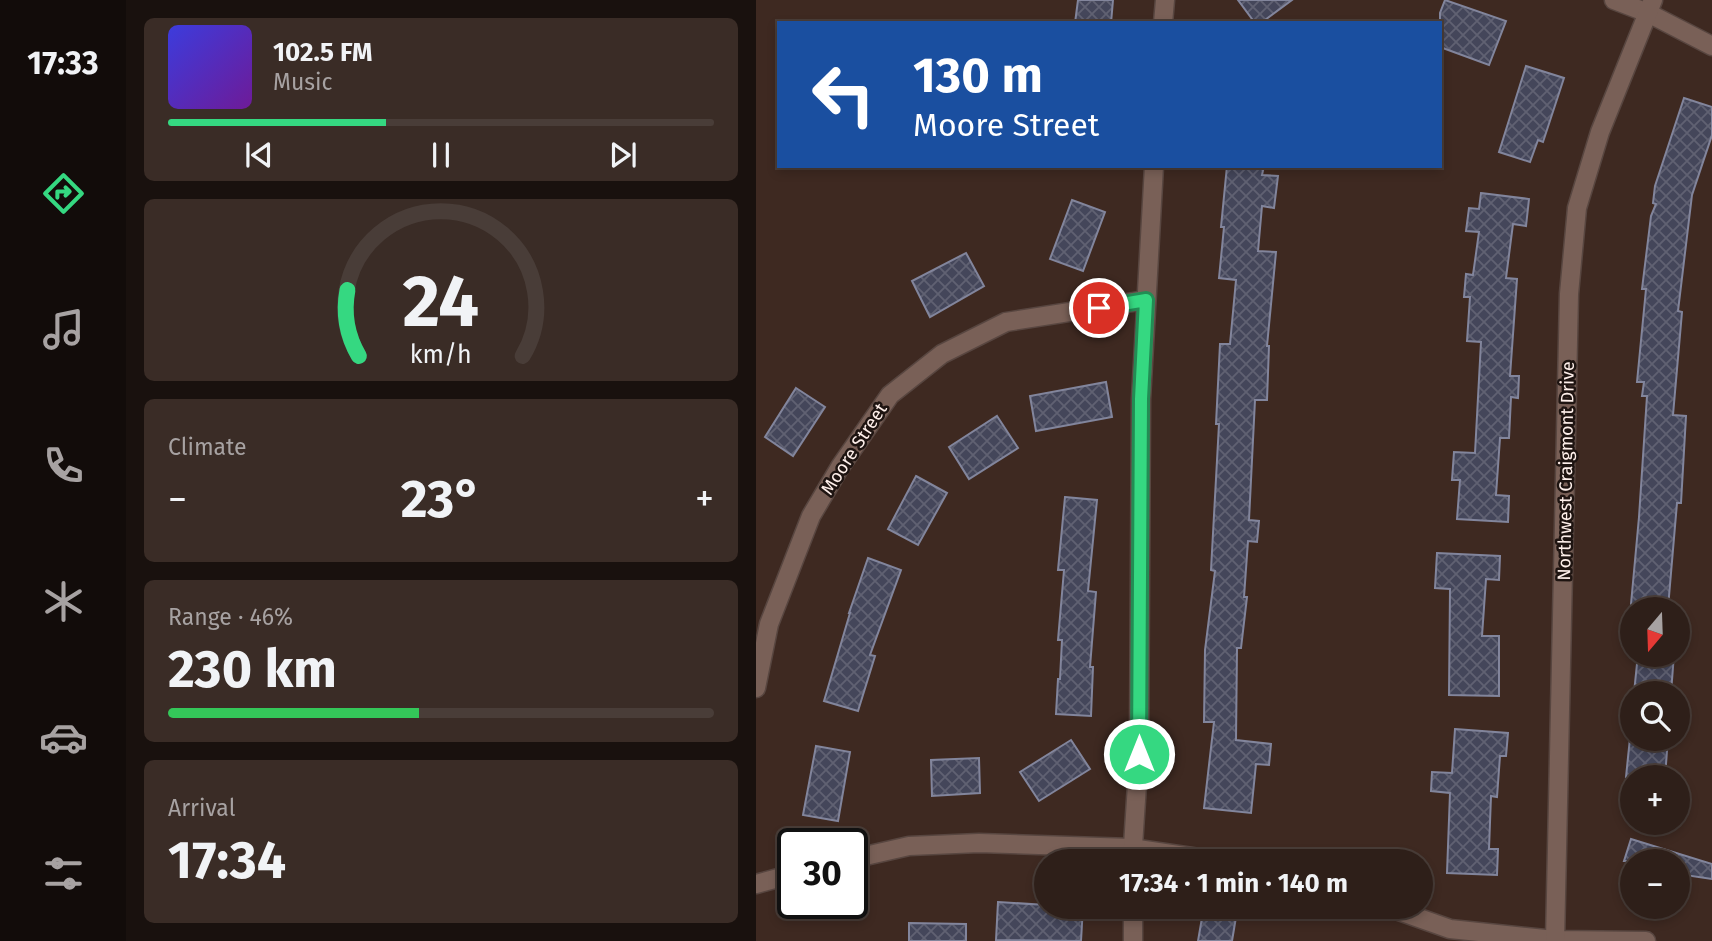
<!DOCTYPE html>
<meta charset="utf-8">
<style>
body{margin:0;font-family:"Fira Sans",sans-serif;background:#3a2c26;color:#f1f3f6;height:100vh;display:flex;flex-direction:column;font-size:26px;white-space:nowrap}
*{box-sizing:border-box;margin:0}
p{font-size:23px;color:#a7a2a2}
.icon{flex:none;width:38px;height:38px;fill:none;stroke:currentColor;stroke-width:2;stroke-linecap:round;stroke-linejoin:round}
.map{position:relative;flex:1;overflow:hidden}
.panel{display:flex;flex-direction:column;gap:18px;padding:18px;background:#19110e;width:630px}
.panel>*{flex:none}
.banner{position:absolute;left:21px;top:21px;width:665px;height:147px;border-radius:0px;box-shadow:0 4px 10px #0003,0 0 0 2px #493d38;background:#1a4fa0;color:#fff;overflow:hidden}
.needle{width:46px;rotate:199deg}
.buttons{position:absolute;left:864px;top:597px;display:grid;gap:14px}
.buttons a{display:grid;place-items:center;width:70px;height:70px;border-radius:50%;background:#2e1f19;box-shadow:0 4px 10px #0003,0 0 0 2px #493d38;font-size:35px}
.speed{position:absolute;left:21px;top:828px;display:flex;gap:14px;font-size:35px;font-weight:700;text-align:center}
.speed>*{display:grid;place-content:center;width:91px;height:91px;border-radius:50%;background:#2e1f19;box-shadow:0 4px 10px #0003,0 0 0 2px #493d38;line-height:1}
.speed .limit{border:4px solid #111;border-radius:10px;background:#fff;color:#111}
.pin{position:absolute;display:grid;place-items:center;width:60px;height:60px;color:#fff;margin:-30px;border:4px solid #fff;border-radius:50%;box-shadow:0 2px 7px #0007}
.me{position:absolute;width:77px;margin:-38px;rotate:0deg;stroke-linejoin:round;filter:drop-shadow(0 0 5px #0008)}
.turn{display:flex;align-items:center;gap:24px;height:147px;padding:0 21px;font-size:32px}
.turn .icon{width:91px;height:91px;stroke-width:2.5}
.turn b{display:block;font-size:49px;line-height:60px}
.big{font-size:52px;font-weight:700;line-height:1.1}
.panel .card{flex:1;display:flex;flex-direction:column;justify-content:center;gap:10px;min-width:0;padding:0 24px;border-radius:10px;background:#3a2c26}
.panel .dial{align-items:center;gap:0}
.dial svg{height:182px;overflow:visible;fill:none;stroke:#493d38;stroke-width:7;stroke-linecap:round;text-anchor:middle}
.dial text{fill:#f1f3f6;stroke:none}
.song{display:flex;align-items:center;gap:21px}
.cover{width:84px;height:84px;border-radius:10px;background:linear-gradient(135deg,hsl(240 70% 55%),hsl(280 70% 35%))}
.played{height:7px;border-radius:4px;background:linear-gradient(90deg,#35d881 40%,#493d38 40%)}
.keys{display:flex;justify-content:space-around;direction:ltr}
.heat{display:flex;justify-content:space-between;align-items:center;font-size:38px;direction:ltr}
.charge{height:10px;border-radius:5px;background:linear-gradient(90deg,#34c759 46%,#493d38 0)}
.trip{position:absolute;left:278px;top:849px;width:399px;height:70px;border-radius:35px;background:#2e1f19;box-shadow:0 4px 10px #0003,0 0 0 2px #493d38;font-weight:700;line-height:70px;text-align:center}
main{display:flex;flex:1;min-height:0}
.menu{display:flex;flex-direction:column;width:126px;justify-content:space-around;align-items:center;background:#120c0a;color:#a7a2a2}
.menu .icon{width:49px;height:49px}
.menu .active{color:#35d881}
.menu b{font-size:32px;color:#f1f3f6}
.map>svg:first-child{display:block}
.building{fill:url(#building-cross-hatch);stroke:#82859c;stroke-width:2}
.lines{fill:none;stroke-linecap:round;stroke-linejoin:round}
.minor-casing{stroke:#584640;stroke-width:21}
.minor{stroke:#796057;stroke-width:18}
.route-casing{stroke:#228c54;stroke-width:18}
.route{stroke:#35d881;stroke-width:12}
.labels{text-anchor:middle;stroke-width:5;stroke-linejoin:round;paint-order:stroke}
.street-label{font-size:18px;fill:#feefea;stroke:#1e1411}
</style>
<main>
<nav class="menu">
<b>17:33</b>
<svg class="icon active" aria-label="directions" viewBox="0 0 24 24"><path d="M12 3l9 9-9 9-9-9zM9 14v-3h6M13 9l2 2-2 2"/></svg>
<svg class="icon" aria-label="music" viewBox="0 0 24 24"><path d="M9 18V5l10-2v13"/><circle cx="6" cy="18" r="3"/><circle cx="16" cy="16" r="3"/></svg>
<svg class="icon" aria-label="phone" viewBox="0 0 24 24"><path d="M5 4h4l2 5-3 2q2 4 5 5l2-3 5 2v4C11 20 4 13 5 4z"/></svg>
<svg class="icon" aria-label="climate" viewBox="0 0 24 24"><path d="M12 3v18M4 7l16 10M4 17L20 7"/></svg>
<svg class="icon" aria-label="car" viewBox="0 0 24 24"><path d="M5 17H2v-5l4-1 3-4h7l3 4 3 1v5h-3M9 17h6M6 11h13"/><circle cx="7" cy="17" r="2"/><circle cx="17" cy="17" r="2"/></svg>
<svg class="icon" aria-label="filters" viewBox="0 0 24 24"><path d="M4 7h16M4 17h16"/><circle cx="9" cy="7" r="2"/><circle cx="15" cy="17" r="2"/></svg>
</nav>
<section class="panel">
<div class="card">
<div class="song"><i class="cover"></i><div><b>102.5 FM</b><p>Music</p></div></div>
<div class="played"></div>
<div class="keys"><svg class="icon" aria-label="previous" viewBox="0 0 24 24"><path d="M18 5L8 12l10 7zM5 5v14"/></svg><svg class="icon" aria-label="pause" viewBox="0 0 24 24"><path d="M8 5v14M16 5v14"/></svg><svg class="icon" aria-label="next" viewBox="0 0 24 24"><path d="M6 5l10 7-10 7zM19 5v14"/></svg></div>
</div>
<div class="card dial"><svg viewBox="0 0 100 80">
<path d="M14 69A42 42 0 1 1 86 69"/>
<path d="M14 69A42 42 0 0 1 9 40" stroke="#35d881"/>
<text x="50" y="56" font-size="32" font-weight="700">24</text>
<text x="50" y="72" font-size="11">km/h</text>
</svg></div>
<div class="card"><p>Climate</p>
<div class="heat"><a>−</a><b class="big">23°</b><a>+</a></div>
</div>
<div class="card"><p>Range · 46%</p><b class="big">230 km</b><div class="charge"></div></div>
<div class="card"><p>Arrival</p><b class="big">17:34</b></div>
</section>
<div class="map">
<svg width="956" height="941" viewBox="0 0 956 941">
<defs>
<pattern id="building-cross-hatch" width="8" height="8" patternUnits="userSpaceOnUse" patternTransform="scale(1.75)"><rect width="8" height="8" fill="#44465a"/><path d="M0 0l8 8M0 8l8-8" fill="none" stroke="#606172"/></pattern>
</defs>
<rect width="100%" height="100%" fill="#3e2921"/>
<g class="building">
<polygon points="322,0 357,0 355,23 319,23"/>
<polygon points="482,0 536,0 505,23 499,23"/>
<polygon points="689,0 750,21 733,65 684,47 684,13"/>
<polygon points="770,66 808,78 787,142 782,140 774,162 743,152"/>
<polygon points="928,98 956,107 956,135 936,195 922,311 926,312 917,415 930,416 925,503 921,503 912,608 875,604 883,517 891,396 886,396 888,382 881,382 890,289 886,289 895,216 900,204 897,203 899,186"/>
<polygon points="471,166 508,166 506,175 522,176 518,208 506,206 502,251 520,252 511,346 513,346 511,400 499,400 493,520 503,521 501,542 492,541 488,597 491,597 485,648 481,648 480,740 515,744 513,765 500,764 495,813 448,808 458,722 448,722 449,650 459,571 455,570 463,424 460,424 464,344 474,344 480,280 463,278 468,227 465,227"/>
<polygon points="725,193 773,199 770,226 757,224 750,278 761,279 754,376 763,376 762,398 755,397 753,438 744,438 740,495 753,496 752,522 701,519 704,480 696,480 698,452 719,453 725,342 711,341 714,297 708,297 710,274 717,275 723,232 710,231 713,208 723,209"/>
<polygon points="316,200 349,212 327,271 294,259"/>
<polygon points="210,253 228,286 174,317 156,281"/>
<polygon points="350,382 356,417 280,431 274,396"/>
<polygon points="40,388 69,407 37,456 9,437"/>
<polygon points="241,416 262,448 213,479 193,447"/>
<polygon points="160,476 191,493 162,545 132,529"/>
<polygon points="309,497 341,500 332,591 340,592 334,667 337,667 335,716 300,714 302,679 304,679 306,640 302,640 308,570 302,570"/>
<polygon points="681,553 744,556 743,580 730,579 726,636 743,636 743,696 693,695 694,589 679,588"/>
<polygon points="112,558 145,570 114,655 119,656 102,711 68,701 94,613 93,613"/>
<polygon points="882,654 918,654 915,693 878,693"/>
<polygon points="699,729 752,733 750,756 744,756 741,797 735,796 733,849 742,849 741,875 691,873 694,793 675,791 676,772 696,773"/>
<polygon points="874,738 912,738 909,777 870,777"/>
<polygon points="315,740 334,769 283,801 264,772"/>
<polygon points="60,746 94,752 82,821 47,815"/>
<polygon points="223,758 224,793 176,796 175,760"/>
<polygon points="875,839 956,864 956,879 922,874 922,861 868,861"/>
<polygon points="242,902 290,905 290,906 327,906 325,941 240,940"/>
<polygon points="447,912 480,917 476,941 442,941"/>
<polygon points="153,923 210,924 210,941 153,941"/>
</g>
<g class="lines">
<defs>
<g id="minor">
<polyline points="858,0 892,13 956,46"/>
<polyline points="407,23 409,0"/>
<polyline points="0,688 13,624 55,516 84,467 134,395 186,354 250,322 390,300"/>
<polyline points="96,859 153,846 223,843 375,848 463,861"/>
<polyline points="376,861 383,754 385,399 398,166"/>
<polyline points="0,884 37,874"/>
<polyline points="377,906 377,941"/>
<polyline points="629,906 694,929 799,940 890,941"/>
<polyline points="799,941 813,294 821,208 844,132 897,0"/>
</g>
</defs>
<use href="#minor" class="minor-casing"/>
<use href="#minor" class="minor"/>
</g>
<g class="lines">
<defs>
<polyline id="route" points="343,308 390,300 385,399 383,754"/>
</defs>
<use href="#route" class="route-casing"/>
<use href="#route" class="route"/>
</g>
<g class="labels">
<g class="street-label">
<text transform="translate(98 449) rotate(-57)" y="6">Moore Street</text>
<text transform="translate(810 471) rotate(-89)" y="6">Northwest Craigmont Drive</text>
</g>
</g>
</svg>
<div class="buttons">
<a><svg class="needle" viewBox="-14 -14 28 28"><path d="M0-13l5 13h-10z" fill="#e53935"/><path d="M0 13l5-13h-10z" fill="#a7a2a2"/></svg></a>
<a><svg class="icon" aria-label="search" viewBox="0 0 24 24"><circle cx="10" cy="10" r="6"/><path d="M15 15l6 6"/></svg></a>
<a>+</a>
<a>−</a>
</div>
<div class="speed"><div class="limit">30</div></div>
<div class="pin" style="left:343px;top:308px;background:#d93025"><svg class="icon" aria-label="arrive" viewBox="0 0 24 24"><path d="M6 21V4h12l-3 4 3 4H6"/></svg></div>
<svg class="me" style="left:383px;top:754px" viewBox="-20 -20 40 40"><circle r="17" fill="#35d881" stroke="#fff" stroke-width="3"/><path d="M0-11L8 9 0 5-8 9z" fill="#fff"/></svg>
<div class="trip">17:34 · 1 min · 140 m</div>
<div class="banner">
<div class="turn"><svg class="icon" aria-label="left" viewBox="0 0 24 24"><path d="M17 20v-9H6M10 6l-5 5 5 5"/></svg><div><b>130 m</b>Moore Street</div></div>
</div>
</div>
</main>
